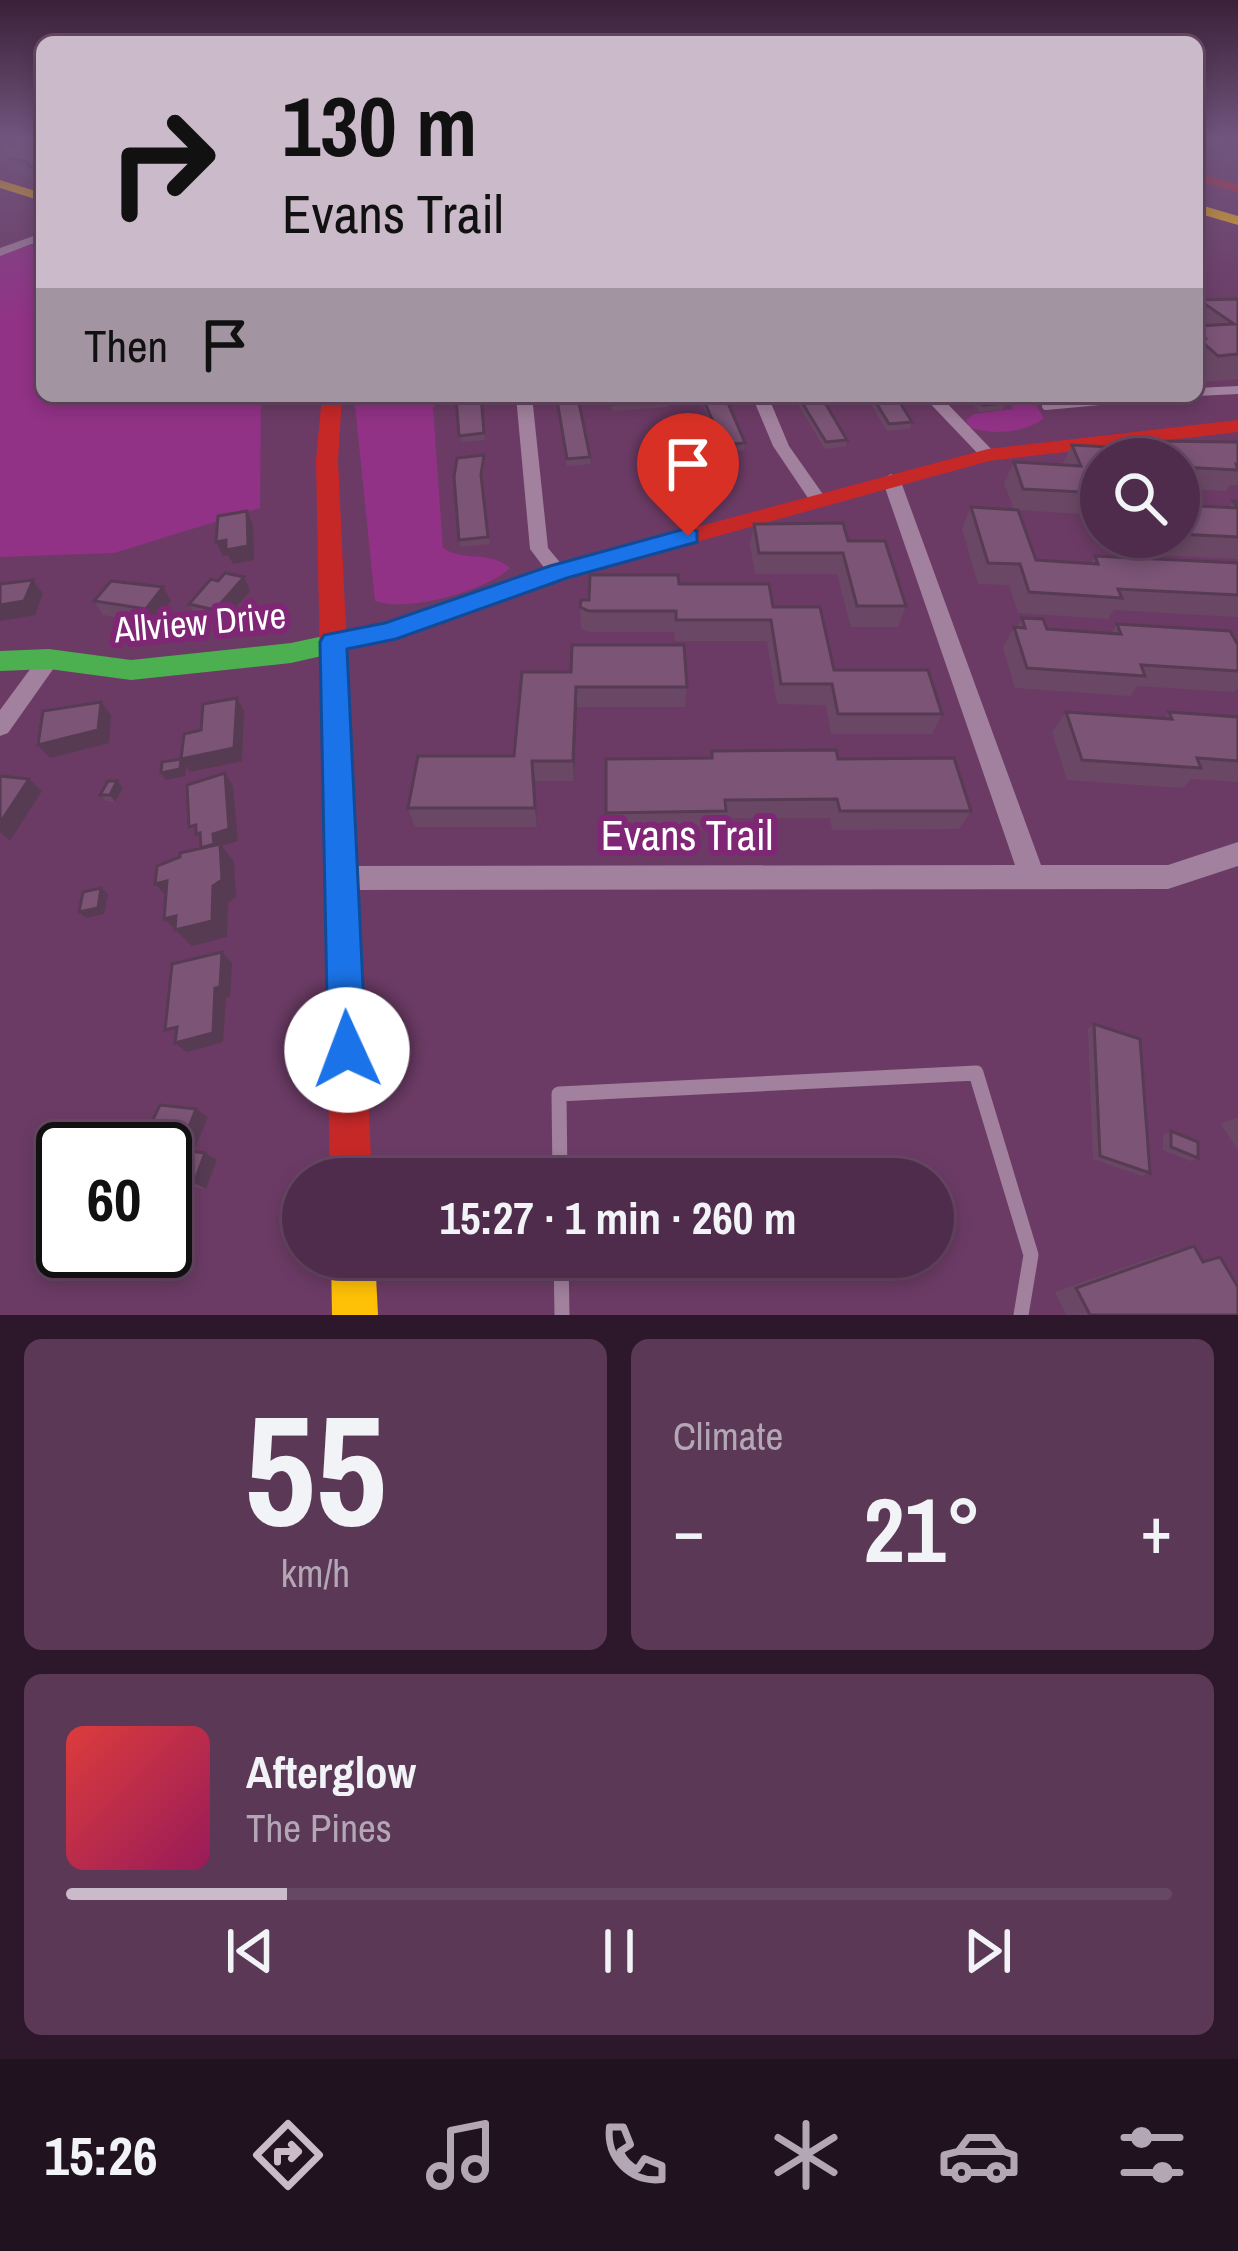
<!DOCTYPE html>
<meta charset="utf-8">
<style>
body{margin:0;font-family:"Archivo Narrow",sans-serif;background:#5a3856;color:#f1f3f6;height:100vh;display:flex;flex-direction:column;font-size:45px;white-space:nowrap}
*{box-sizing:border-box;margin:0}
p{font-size:39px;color:#b4a7b5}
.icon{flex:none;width:66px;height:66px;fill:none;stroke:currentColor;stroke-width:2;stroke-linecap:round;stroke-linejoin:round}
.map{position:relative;height:1315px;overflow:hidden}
.drawer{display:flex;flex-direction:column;gap:24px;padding:24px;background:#2c182a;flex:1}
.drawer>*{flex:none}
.hud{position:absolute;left:36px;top:36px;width:1167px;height:366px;border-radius:18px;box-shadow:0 6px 18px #0003,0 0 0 3px #674864;background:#cbbac9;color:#111;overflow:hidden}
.controls{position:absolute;left:1080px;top:438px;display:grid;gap:24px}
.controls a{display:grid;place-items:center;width:120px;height:120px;border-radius:50%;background:#502c4c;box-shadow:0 6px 18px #0003,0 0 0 3px #674864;font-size:60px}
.speed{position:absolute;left:36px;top:1122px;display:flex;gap:24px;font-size:60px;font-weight:700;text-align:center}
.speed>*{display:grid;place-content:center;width:156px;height:156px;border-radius:50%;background:#502c4c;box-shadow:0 6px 18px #0003,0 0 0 3px #674864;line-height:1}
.speed .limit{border:6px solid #111;border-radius:18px;background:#fff;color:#111}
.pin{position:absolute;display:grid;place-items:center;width:102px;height:102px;color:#fff;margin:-123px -51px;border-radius:50% 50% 50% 0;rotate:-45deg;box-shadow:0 0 12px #0007}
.pin .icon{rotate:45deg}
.me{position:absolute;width:132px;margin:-66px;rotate:358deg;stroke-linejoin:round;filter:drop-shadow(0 0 9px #0008)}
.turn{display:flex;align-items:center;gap:42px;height:252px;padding:0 48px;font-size:54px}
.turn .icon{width:156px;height:156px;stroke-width:2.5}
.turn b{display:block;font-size:84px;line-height:102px}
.then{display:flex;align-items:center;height:114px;padding:0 48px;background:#0003;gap:24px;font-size:45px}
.big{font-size:90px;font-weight:700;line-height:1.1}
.drawer .card{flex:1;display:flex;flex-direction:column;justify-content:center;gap:18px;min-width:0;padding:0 42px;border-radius:18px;background:#5a3856}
.drawer .dial{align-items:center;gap:0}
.dial b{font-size:156px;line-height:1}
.song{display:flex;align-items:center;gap:36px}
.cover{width:144px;height:144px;border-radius:18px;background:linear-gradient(135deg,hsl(0 70% 55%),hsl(330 70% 35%))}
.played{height:12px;border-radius:6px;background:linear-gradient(90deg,#cbbac9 20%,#674864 20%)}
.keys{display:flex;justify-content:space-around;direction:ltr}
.heat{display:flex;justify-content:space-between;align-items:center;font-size:66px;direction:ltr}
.drawer .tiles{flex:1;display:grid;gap:24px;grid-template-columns:1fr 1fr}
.card:last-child{grid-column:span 2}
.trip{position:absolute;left:282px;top:1158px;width:672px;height:120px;border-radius:60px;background:#502c4c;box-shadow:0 6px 18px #0003,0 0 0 3px #674864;font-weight:700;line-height:120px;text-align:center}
.tab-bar{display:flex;height:192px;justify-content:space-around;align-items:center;background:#20121e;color:#b4a7b5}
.tab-bar .icon{width:84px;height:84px}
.tab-bar .current{color:#cbbac9}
.tab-bar b{font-size:54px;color:#f1f3f6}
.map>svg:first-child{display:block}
.green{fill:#913286}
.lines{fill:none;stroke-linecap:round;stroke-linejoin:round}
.lane-far1{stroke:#a1819d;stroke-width:8}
.lane{stroke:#a1819d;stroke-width:15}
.street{fill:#a1819d;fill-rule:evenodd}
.fast{fill:#4caf50;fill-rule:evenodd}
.slow{fill:#ffc107;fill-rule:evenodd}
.jam{fill:#c62828;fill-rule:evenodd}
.wall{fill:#6a4865}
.shaded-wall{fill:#563b53}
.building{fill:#7b5476;stroke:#563b53;stroke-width:3}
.route{fill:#1a73e8;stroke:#114b97;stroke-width:3}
.labels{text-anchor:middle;stroke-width:12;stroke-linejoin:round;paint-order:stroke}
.street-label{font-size:36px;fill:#fff;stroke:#7f2774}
.near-street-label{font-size:42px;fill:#fff;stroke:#7f2774}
</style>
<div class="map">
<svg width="1238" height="1315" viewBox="0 0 1238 1315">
<rect width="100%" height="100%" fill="#6b3b65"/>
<g class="green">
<polygon points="42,242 42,396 261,396 260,508 114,553 0,557 0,254"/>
<path d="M354,396H442L433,408L443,548C464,562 490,550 510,568C486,591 406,613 375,601Z"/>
<path d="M1008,396H1030L1044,418C1025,433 992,436 969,427L966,420L974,414L1013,409Z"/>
</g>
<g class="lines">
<g class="lane-far1">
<polyline points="1197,392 1238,390"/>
<polyline points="1046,406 1154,396"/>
</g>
<g class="lane">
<polyline points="560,1179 559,1094 976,1073 1031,1255 1021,1315"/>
<polyline points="561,1257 562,1315"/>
</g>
<g class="street">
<polygon points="42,233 42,240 0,256 0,248"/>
<polygon points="516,396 532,396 548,548 568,572 558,579 551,577 530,549"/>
<polygon points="752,396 768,396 789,446 827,500 824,504 812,504 773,446"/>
<polygon points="923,396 940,396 994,452 994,458 982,458"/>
<polygon points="891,474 900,479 1041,865 1168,865 1238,842 1238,866 1168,889 342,890 333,887 329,878 333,869 342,866 1015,865 882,479"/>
<polygon points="49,651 56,653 60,659 56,665 8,733 0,736 0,710 42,653"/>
</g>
<polygon class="fast" points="569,561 581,569 578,575 396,639 291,663 131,680 49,669 0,671 0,651 49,649 131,660 291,643 384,623"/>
<g class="slow">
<polygon points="0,180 42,193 42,201 0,188"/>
<polygon points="1197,204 1238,216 1238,225 1197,213"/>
<polygon points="331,1257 375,1257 378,1315 332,1315"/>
</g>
<g class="jam">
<polygon points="1197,173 1238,184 1238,192 1197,181"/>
<polygon points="322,396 342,396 338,460 372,1179 330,1179 316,460"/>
<polygon points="1238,420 1238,432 989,461 569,577 557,569 569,561 988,449"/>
</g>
</g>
<g class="wall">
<polygon points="42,140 42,182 38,183 34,178 17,175 1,147"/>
<polygon points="1238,299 1238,379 1202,382 1197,377 1197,303 1199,300"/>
<polygon points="456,396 481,396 485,440 461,442"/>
<polygon points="608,396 667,396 668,407 612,411"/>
<polygon points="699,396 725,396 745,443 744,450 722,452"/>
<polygon points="793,396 821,396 847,440 846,446 825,449"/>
<polygon points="866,396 896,396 912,422 910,429 887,431"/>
<polygon points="966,396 998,396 1005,403 1002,410 980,412"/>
<polygon points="557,406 590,457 591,464 567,466"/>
<polygon points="1145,441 1238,442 1238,485 1230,485 1226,491 1179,489 1179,459 1101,459 1101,512 1099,515 1018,510 1036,560 1091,564 1095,556 1238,563 1238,617 1114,610 1108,619 1018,613 1009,585 978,584 962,528 971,507 1014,509 1004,483 1014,462 1062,465 1072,445 1140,449"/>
<polygon points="485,462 482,482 490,544 460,547 459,540"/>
<polygon points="1233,501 1238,501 1238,559 1155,555 1146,537 1179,537 1179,505 1228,508"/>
<polygon points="754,524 848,541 906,606 898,627 851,627 837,574 755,574 750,545"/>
<polygon points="244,577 250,591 222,624 197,618 189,604"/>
<polygon points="679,584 773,607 834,670 942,714 932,734 831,734 826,705 777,704 767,641 675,641 674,632 589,632 581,628 580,607 589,600"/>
<polygon points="94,601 171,601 155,623 103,615"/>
<polygon points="1022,618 1047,629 1111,633 1117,624 1238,645 1238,688 1234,692 1137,686 1130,696 1015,688 1003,648 1014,627 1017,628"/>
<polygon points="522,672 687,687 685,707 577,707 574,781 535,781 537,827 415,827 408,808 514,756"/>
<polygon points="1066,712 1164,719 1169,712 1238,717 1238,782 1191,779 1183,788 1067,780 1052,732"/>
<polygon points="712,751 838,759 971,811 959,829 832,830 830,818 725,818 723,830 606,831 606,759 710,758"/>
<polygon points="117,781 123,788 115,802 106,801 100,795"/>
<polygon points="1094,1024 1150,1173 1142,1176 1093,1159 1088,1029"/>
<polygon points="208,1117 194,1152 205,1153 217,1160 206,1189 165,1183 165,1149 147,1132"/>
<polygon points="1238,1117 1238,1150 1221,1124"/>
<polygon points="1171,1131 1198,1158 1190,1161 1163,1150 1163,1135"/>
<polygon points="1194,1246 1202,1261 1220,1257 1238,1315 1066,1315 1055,1292 1168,1252"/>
</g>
<g class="shaded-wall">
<polygon points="42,164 42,182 38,183 30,166"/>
<polygon points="247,511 253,525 254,560 233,564 228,555 223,556 216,542 226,540"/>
<polygon points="244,577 250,591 222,624 215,610"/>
<polygon points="33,580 43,594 35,615 0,621 0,605"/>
<polygon points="163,587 171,601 155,623 146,609"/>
<polygon points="576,687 577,707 574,781 573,761"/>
<polygon points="237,698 244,711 242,761 190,772 186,765 185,776 166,780 161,773 181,759"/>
<polygon points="101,702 111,715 109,743 50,758 38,745"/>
<polygon points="532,761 535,781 537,827 535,808"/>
<polygon points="225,773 233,786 238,841 222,846 234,862 236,897 228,903 227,937 192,946 164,919 213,834"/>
<polygon points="29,779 42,791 10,841 0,832 0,823"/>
<polygon points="117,781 123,788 115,802 110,795"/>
<polygon points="167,881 172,901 155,884"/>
<polygon points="101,888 108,894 104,914 86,918 79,912"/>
<polygon points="222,952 232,963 230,997 226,998 223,1042 187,1052 175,1043 215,988"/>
<polygon points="196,1109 208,1117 192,1156 180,1150"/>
<polygon points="205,1153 217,1160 206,1189 194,1183"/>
</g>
<g class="building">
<polygon points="42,140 42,164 30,166 26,161 8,158 1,147"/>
<polygon points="1238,299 1238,354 1218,356 1198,338 1205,338 1197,330 1197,326 1234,324 1199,300"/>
<polygon points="456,396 481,396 484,433 459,436"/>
<polygon points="610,396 667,396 668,400 612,404"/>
<polygon points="702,396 725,396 745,443 723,445"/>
<polygon points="798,396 821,396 847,440 826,442"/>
<polygon points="872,396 896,396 912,422 889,424"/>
<polygon points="975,396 998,396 1005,403 983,405"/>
<polygon points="578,398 590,457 567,459 557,400"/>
<polygon points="1145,441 1238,442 1238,464 1236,464 1238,470 1179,467 1179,459 1101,459 1101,470 1099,470 1101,493 1023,489 1014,462 1081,466 1072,445 1150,449"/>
<polygon points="484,455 481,475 488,537 459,540 454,477 457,458"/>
<polygon points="1233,501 1238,501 1238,537 1179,534 1179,505 1238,508"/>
<polygon points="971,507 1018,510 1036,560 1098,564 1095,556 1238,563 1238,595 1118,589 1122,598 1029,592 1020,564 988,563"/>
<polygon points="247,511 248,546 226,550 226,540 216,542 218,516"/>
<polygon points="843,523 848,541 885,541 906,606 857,606 843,553 759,553 754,524"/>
<polygon points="225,573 244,577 215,610 189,604 211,579 218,581"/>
<polygon points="590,575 678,575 679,584 769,584 773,607 820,607 834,670 928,670 942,714 838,714 832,684 781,684 771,620 676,620 676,611 589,611 580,607 581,600 589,600"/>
<polygon points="33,580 24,601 0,605 0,584"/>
<polygon points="111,581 163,587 146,609 94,601"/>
<polygon points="1022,618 1043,619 1047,629 1121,634 1117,624 1230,631 1238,645 1238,671 1141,665 1145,676 1027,668 1014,627 1025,628"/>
<polygon points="572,645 684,645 687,687 576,687 573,761 532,761 535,808 408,808 418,756 514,756 522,672 571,672"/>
<polygon points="237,698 234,748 181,759 184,734 201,730 203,704"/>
<polygon points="101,702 98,730 38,745 43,711"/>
<polygon points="1066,712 1172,719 1169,712 1238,717 1238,761 1197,758 1201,768 1082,760"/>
<polygon points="836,750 838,759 954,758 971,811 840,811 837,799 725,800 726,811 606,813 606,759 712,758 712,751"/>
<polygon points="181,759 180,769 161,773 162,762"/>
<polygon points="225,773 229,829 213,834 214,844 201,848 200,833 196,834 196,825 189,827 187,785"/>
<polygon points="0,776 29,779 0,823"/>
<polygon points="108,781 117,781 110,795 100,795"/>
<polygon points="220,844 222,880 213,886 212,921 175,930 176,916 164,919 167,881 155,884 157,866 180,857 180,853"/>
<polygon points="101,888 98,908 79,912 83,892"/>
<polygon points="222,952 220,987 215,988 213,1033 175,1043 177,1027 165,1030 172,964"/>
<polygon points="1094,1024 1140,1039 1150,1173 1100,1156"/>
<polygon points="160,1105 196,1109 180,1150 205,1153 194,1183 165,1179 165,1149 122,1149 131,1130 147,1132"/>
<polygon points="1171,1131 1198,1142 1198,1158 1171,1147"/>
<polygon points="1194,1246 1203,1262 1220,1257 1238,1287 1238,1315 1090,1315 1076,1288"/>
</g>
<linearGradient id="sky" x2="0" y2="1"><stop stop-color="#3b2038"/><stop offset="0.43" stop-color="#71557e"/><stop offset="1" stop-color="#71557e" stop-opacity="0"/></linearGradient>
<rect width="1238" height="322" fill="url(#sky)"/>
<polygon class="route" points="688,528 697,531 697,542 567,578 396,639 347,649 366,1050 361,1064 347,1069 333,1064 328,1050 320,642 324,635 385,623 550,566"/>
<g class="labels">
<g class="street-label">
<text transform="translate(200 622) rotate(-5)" y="13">Allview Drive</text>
</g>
<g class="near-street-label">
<text x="687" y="850">Evans Trail</text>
</g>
</g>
</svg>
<div class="controls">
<a><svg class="icon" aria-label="search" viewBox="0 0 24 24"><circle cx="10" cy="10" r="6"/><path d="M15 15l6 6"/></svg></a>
</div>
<div class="speed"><div class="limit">60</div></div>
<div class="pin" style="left:688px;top:536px;background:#d93025"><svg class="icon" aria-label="arrive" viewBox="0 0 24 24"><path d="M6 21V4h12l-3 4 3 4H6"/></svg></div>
<svg class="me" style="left:347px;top:1050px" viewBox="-20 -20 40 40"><circle r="19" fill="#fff"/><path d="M0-13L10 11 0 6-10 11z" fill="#1a73e8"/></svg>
<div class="trip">15:27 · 1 min · 260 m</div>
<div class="hud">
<div class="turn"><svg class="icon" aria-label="right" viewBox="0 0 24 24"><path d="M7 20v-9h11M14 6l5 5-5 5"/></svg><div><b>130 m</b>Evans Trail</div></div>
<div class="then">Then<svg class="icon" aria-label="arrive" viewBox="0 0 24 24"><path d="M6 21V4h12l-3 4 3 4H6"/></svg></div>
</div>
</div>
<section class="drawer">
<div class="tiles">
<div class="card dial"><b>55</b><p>km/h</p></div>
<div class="card"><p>Climate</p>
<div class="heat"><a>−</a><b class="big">21°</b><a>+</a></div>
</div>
<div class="card">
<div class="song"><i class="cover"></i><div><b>Afterglow</b><p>The Pines</p></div></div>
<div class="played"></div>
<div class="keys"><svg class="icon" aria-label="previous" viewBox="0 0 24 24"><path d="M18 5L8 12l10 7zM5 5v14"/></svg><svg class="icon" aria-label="pause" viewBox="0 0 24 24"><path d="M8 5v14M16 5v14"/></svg><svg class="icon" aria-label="next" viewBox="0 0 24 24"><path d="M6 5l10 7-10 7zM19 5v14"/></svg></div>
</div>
</div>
</section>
<nav class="tab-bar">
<b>15:26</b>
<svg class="icon current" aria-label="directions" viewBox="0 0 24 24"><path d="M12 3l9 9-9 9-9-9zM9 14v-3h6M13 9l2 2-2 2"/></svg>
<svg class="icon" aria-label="music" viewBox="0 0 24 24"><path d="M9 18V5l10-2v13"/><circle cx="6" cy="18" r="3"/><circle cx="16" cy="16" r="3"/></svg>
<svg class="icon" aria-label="phone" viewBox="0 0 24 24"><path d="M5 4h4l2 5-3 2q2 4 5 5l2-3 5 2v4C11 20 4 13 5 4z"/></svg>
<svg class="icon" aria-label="climate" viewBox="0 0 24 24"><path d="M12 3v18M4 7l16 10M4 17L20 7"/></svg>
<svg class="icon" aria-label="car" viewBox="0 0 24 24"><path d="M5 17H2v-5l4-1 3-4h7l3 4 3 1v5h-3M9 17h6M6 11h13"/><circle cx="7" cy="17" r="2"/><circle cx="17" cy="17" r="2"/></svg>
<svg class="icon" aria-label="filters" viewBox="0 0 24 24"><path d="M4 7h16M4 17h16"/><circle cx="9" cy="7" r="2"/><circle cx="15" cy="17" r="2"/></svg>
</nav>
